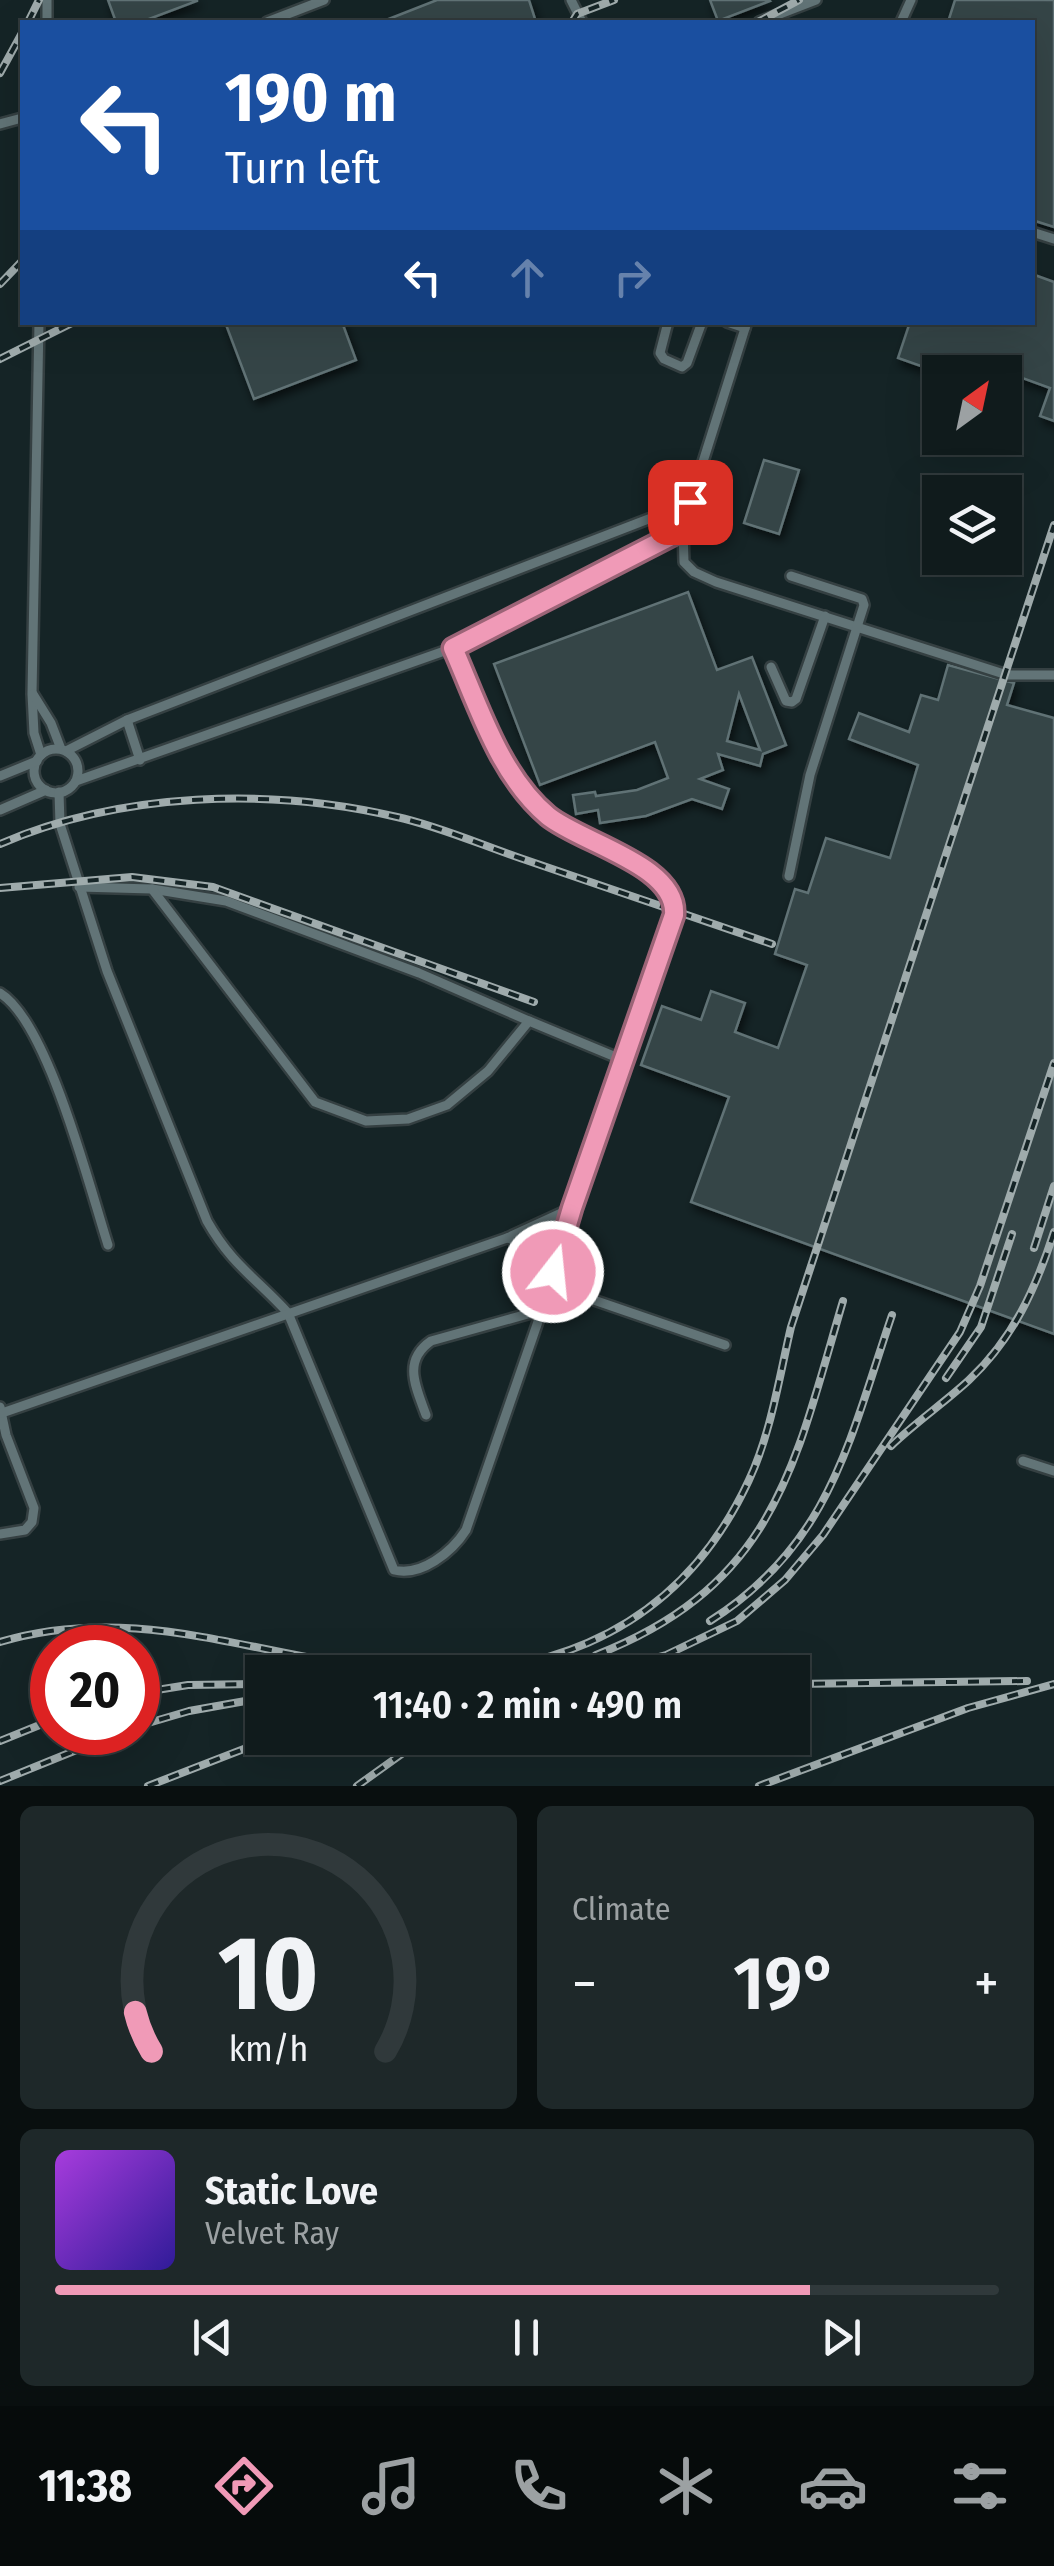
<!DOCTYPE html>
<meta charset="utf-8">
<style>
body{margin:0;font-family:"Fira Sans Condensed",sans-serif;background:#1e2829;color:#f1f3f6;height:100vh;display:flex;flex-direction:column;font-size:38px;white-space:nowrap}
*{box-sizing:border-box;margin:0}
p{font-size:32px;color:#9ca1a3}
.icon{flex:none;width:55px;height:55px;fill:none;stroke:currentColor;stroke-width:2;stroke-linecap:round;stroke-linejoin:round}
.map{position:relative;height:1786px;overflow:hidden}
.drawer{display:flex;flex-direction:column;gap:20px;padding:20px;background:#090f0f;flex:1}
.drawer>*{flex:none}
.top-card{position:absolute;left:20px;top:20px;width:1015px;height:305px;border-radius:0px;box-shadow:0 10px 40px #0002,0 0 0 2px #30393b;background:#1a4fa0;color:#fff;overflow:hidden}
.needle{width:65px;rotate:33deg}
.buttons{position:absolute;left:922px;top:355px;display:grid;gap:20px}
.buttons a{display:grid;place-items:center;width:100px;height:100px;border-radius:0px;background:#101b1c;box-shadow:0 10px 40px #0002,0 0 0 2px #30393b;font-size:50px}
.speed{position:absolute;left:30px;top:1625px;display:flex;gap:20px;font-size:50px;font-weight:700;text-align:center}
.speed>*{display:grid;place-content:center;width:130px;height:130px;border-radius:50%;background:#101b1c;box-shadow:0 10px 40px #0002,0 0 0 2px #30393b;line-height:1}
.speed .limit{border:15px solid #d22;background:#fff;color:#111}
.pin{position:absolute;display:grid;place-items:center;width:85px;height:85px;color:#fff;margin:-42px;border-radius:20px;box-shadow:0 5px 15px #0006}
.me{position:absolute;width:110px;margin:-55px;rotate:16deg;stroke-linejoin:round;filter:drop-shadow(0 0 8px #0008)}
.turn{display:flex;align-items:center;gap:35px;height:210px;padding:0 40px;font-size:45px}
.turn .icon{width:130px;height:130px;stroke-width:2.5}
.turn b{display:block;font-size:70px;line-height:85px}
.lanes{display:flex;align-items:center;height:95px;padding:0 40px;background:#0003;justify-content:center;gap:50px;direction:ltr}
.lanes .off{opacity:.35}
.big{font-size:75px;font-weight:600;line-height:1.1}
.drawer .card{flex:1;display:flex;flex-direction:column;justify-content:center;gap:15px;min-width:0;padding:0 35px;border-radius:15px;background:#1e2829}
.drawer .dial{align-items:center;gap:0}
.dial svg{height:260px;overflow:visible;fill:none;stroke:#30393b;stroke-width:7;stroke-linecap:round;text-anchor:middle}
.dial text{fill:#f1f3f6;stroke:none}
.song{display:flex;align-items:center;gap:30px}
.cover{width:120px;height:120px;border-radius:15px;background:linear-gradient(135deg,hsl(280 70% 55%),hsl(250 70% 35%))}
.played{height:10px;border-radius:5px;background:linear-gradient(90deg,#f09ab7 80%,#30393b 80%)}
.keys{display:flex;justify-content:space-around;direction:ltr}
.heat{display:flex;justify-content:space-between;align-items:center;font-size:55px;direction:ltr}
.drawer .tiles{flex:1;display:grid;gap:20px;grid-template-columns:1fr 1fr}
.card:last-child{grid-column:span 2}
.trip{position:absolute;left:245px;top:1655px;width:565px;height:100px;border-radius:0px;background:#101b1c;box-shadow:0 10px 40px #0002,0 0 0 2px #30393b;font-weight:600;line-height:100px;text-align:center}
.tab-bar{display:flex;height:160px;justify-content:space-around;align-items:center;background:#060b0b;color:#9ca1a3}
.tab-bar .icon{width:70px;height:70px}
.tab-bar .current{color:#f09ab7}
.tab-bar b{font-size:45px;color:#f1f3f6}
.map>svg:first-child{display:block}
.building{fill:#344547;stroke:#617275;stroke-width:2.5;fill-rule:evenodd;filter:url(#shadow)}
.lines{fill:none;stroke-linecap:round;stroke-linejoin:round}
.lane-casing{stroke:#354042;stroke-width:14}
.lane{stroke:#627477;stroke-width:9}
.rail-casing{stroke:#9fabac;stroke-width:8}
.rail{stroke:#152426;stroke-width:4;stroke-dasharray:11;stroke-linecap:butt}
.route-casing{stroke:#9c6477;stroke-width:25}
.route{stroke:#f09ab7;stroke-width:18}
</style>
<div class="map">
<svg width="1054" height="1786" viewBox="0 0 1054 1786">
<defs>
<filter id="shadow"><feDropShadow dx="3" dy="5.5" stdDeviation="5" flood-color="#0009"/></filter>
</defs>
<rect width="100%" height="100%" fill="#152426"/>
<g class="building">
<polygon points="108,0 197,0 197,1 141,22 116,22"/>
<polygon points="437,0 529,0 536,22 381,22"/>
<polygon points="710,0 769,0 770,1 718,21"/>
<polygon points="955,0 1054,0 1054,227 1032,220 1032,22 948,22"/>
<polygon points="1032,274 1054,282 1054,421 1040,416 1050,388 973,360 968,372 938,372 898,358 910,322 1032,322"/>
<polygon points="225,322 342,322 356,360 254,399"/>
<polygon points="764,460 799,470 779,534 744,523"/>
<path d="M688,592L717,670L752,657L786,745L763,754L760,766L718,754L723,770L700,779L729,789L722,809L692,799L646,816L600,823L598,810L576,814L573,795L595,792L596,796L637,790L668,778L655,742L540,785L494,664ZM739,694L760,750L727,741Z"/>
<polygon points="948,665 1014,683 1007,705 1054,718 1054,1334 691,1202 729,1097 641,1065 662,1006 701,1020 711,991 745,1003 735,1032 778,1048 807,965 775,954 795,889 808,893 826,838 890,858 918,765 849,739 859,713 909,732 921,695 938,700"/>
</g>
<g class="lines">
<defs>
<g id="lane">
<polyline points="571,0 582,22"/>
<polyline points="47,22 47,0"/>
<polyline points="267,22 324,0"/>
<polyline points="759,22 816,0"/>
<polyline points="901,22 911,0"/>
<polyline points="0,124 22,118"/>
<polyline points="1032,232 1054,239"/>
<polyline points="39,322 32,694 34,733 41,755"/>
<polyline points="668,322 660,353 664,359 682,367 687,363 702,322"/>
<polyline points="727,322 745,328"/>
<polyline points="747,322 690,503 683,530 684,562 694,572 716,582 1007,675 1054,675"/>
<polyline points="771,667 786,701 792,702 796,699 825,616"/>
<polyline points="33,694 51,723 61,749"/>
<polyline points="127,720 140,760"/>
<circle cx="56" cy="771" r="22"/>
<polyline points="66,751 127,720 690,503"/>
<polyline points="0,776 37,761"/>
<polyline points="76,781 453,648 683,530"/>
<path d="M59,792L60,824L107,971L207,1221C232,1265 255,1277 288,1313L394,1570C421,1577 452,1552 466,1530L542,1310L572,1208L675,911C675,909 674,898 673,896C662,868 577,838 549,817C500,778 478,704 453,648"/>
<polyline points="0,810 46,790"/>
<polyline points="789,876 810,775 864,605 862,599 791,576"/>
<polyline points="79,887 152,889 226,901 419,973 529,1021"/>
<polyline points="152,889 315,1102 366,1121 408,1119 447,1105 488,1071 529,1021 623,1060"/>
<path d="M0,993C48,1022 90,1189 108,1245"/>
<path d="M507,1238C548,1248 549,1274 582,1296L725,1345"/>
<polyline points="0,1407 6,1435 34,1508 32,1522 25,1530 0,1534"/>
<polyline points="2,1413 507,1238 572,1208"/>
<path d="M426,1415C416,1387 402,1361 431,1341L542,1310"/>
<polyline points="1023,1461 1054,1471"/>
</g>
</defs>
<use href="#lane" class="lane-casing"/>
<use href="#lane" class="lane"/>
<defs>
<g id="rail">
<polyline points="28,22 39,0"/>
<polyline points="572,22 577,14 614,0"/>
<polyline points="758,22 799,0"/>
<polyline points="0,73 22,33"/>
<polyline points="0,284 22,261"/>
<polyline points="0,359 74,322"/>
<path d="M0,844C121,792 270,787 397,817C438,826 479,844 520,858C604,887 688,915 772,944"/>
<polyline points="0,888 132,877 213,887 534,1002"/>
<polyline points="1034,1248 1054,1186"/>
<polyline points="946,1378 981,1327 1012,1234"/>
<path d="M891,1446C916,1422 944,1403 969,1380C1013,1339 1036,1288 1054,1232"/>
<path d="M710,1621C830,1545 849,1441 892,1315"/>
<path d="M0,1642C125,1605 235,1648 358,1666C525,1690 674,1642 749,1480C771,1433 779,1378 791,1327L1054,525"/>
<path d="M596,1655C775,1585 794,1467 843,1301"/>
<polyline points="548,1669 617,1658"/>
<polyline points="603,1672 666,1655 737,1621 785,1580 823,1535 960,1332 980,1286 1054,1063"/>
<polyline points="792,1684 1027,1681"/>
<polyline points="138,1693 188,1685 262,1684"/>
<polyline points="138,1726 189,1711 262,1698"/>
<polyline points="0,1741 52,1720"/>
<polyline points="0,1781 121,1732"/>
<polyline points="148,1786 272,1738"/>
<polyline points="357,1786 424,1738"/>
<polyline points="759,1786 968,1708 1054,1684"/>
</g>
</defs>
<use href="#rail" class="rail-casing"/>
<use href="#rail" class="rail"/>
</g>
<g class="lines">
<defs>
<path id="route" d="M553,1272L572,1208L674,915C678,865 581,843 548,816C499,775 478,704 453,648L683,530L690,502"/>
</defs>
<use href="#route" class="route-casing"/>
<use href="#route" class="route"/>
</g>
</svg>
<div class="buttons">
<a><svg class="needle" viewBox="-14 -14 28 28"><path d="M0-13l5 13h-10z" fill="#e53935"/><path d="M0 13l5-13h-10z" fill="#9ca1a3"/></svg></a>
<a><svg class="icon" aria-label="layers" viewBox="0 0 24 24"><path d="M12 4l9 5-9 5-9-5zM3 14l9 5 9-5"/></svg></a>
</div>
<div class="speed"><div class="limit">20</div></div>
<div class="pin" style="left:690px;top:502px;background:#d93025"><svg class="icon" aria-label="arrive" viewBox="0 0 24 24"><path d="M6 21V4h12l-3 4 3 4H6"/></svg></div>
<svg class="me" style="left:553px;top:1272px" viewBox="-20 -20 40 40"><circle r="17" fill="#f09ab7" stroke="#fff" stroke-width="3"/><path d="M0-11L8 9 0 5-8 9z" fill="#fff"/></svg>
<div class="trip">11:40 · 2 min · 490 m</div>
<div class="top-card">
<div class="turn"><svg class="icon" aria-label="left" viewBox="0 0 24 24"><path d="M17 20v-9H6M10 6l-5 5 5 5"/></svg><div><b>190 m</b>Turn left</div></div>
<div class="lanes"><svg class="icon" aria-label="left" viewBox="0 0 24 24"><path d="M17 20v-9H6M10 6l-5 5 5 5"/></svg><svg class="icon off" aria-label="ahead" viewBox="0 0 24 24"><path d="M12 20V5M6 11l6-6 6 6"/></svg><svg class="icon off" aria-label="right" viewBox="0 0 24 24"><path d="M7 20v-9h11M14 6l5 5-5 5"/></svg></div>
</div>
</div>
<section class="drawer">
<div class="tiles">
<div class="card dial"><svg viewBox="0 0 100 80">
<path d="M14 69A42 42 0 1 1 86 69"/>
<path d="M14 69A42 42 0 0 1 9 57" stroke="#f09ab7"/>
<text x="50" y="56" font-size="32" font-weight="700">10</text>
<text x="50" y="72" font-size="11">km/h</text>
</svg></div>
<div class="card"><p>Climate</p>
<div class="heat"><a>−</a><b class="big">19°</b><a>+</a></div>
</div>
<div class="card">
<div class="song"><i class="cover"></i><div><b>Static Love</b><p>Velvet Ray</p></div></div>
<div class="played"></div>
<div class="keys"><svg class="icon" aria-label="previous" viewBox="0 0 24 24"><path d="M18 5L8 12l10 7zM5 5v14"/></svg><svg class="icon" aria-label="pause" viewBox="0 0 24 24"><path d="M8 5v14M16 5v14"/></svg><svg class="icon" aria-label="next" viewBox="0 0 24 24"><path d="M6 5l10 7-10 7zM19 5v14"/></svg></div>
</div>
</div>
</section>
<nav class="tab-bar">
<b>11:38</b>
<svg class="icon current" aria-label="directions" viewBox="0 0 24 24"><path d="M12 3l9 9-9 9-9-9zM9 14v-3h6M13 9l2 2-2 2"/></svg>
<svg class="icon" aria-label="music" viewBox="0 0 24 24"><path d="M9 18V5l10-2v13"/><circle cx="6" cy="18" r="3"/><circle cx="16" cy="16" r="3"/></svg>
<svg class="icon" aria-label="phone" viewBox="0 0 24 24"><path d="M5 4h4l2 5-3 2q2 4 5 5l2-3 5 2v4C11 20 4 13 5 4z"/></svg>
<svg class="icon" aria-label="climate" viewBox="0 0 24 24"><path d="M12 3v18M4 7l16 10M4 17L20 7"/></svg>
<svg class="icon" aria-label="car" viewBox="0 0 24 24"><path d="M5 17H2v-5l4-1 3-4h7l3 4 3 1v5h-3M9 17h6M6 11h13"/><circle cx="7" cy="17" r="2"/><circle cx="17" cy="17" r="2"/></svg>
<svg class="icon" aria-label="filters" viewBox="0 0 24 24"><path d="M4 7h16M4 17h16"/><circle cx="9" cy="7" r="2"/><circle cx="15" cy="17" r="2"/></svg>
</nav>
